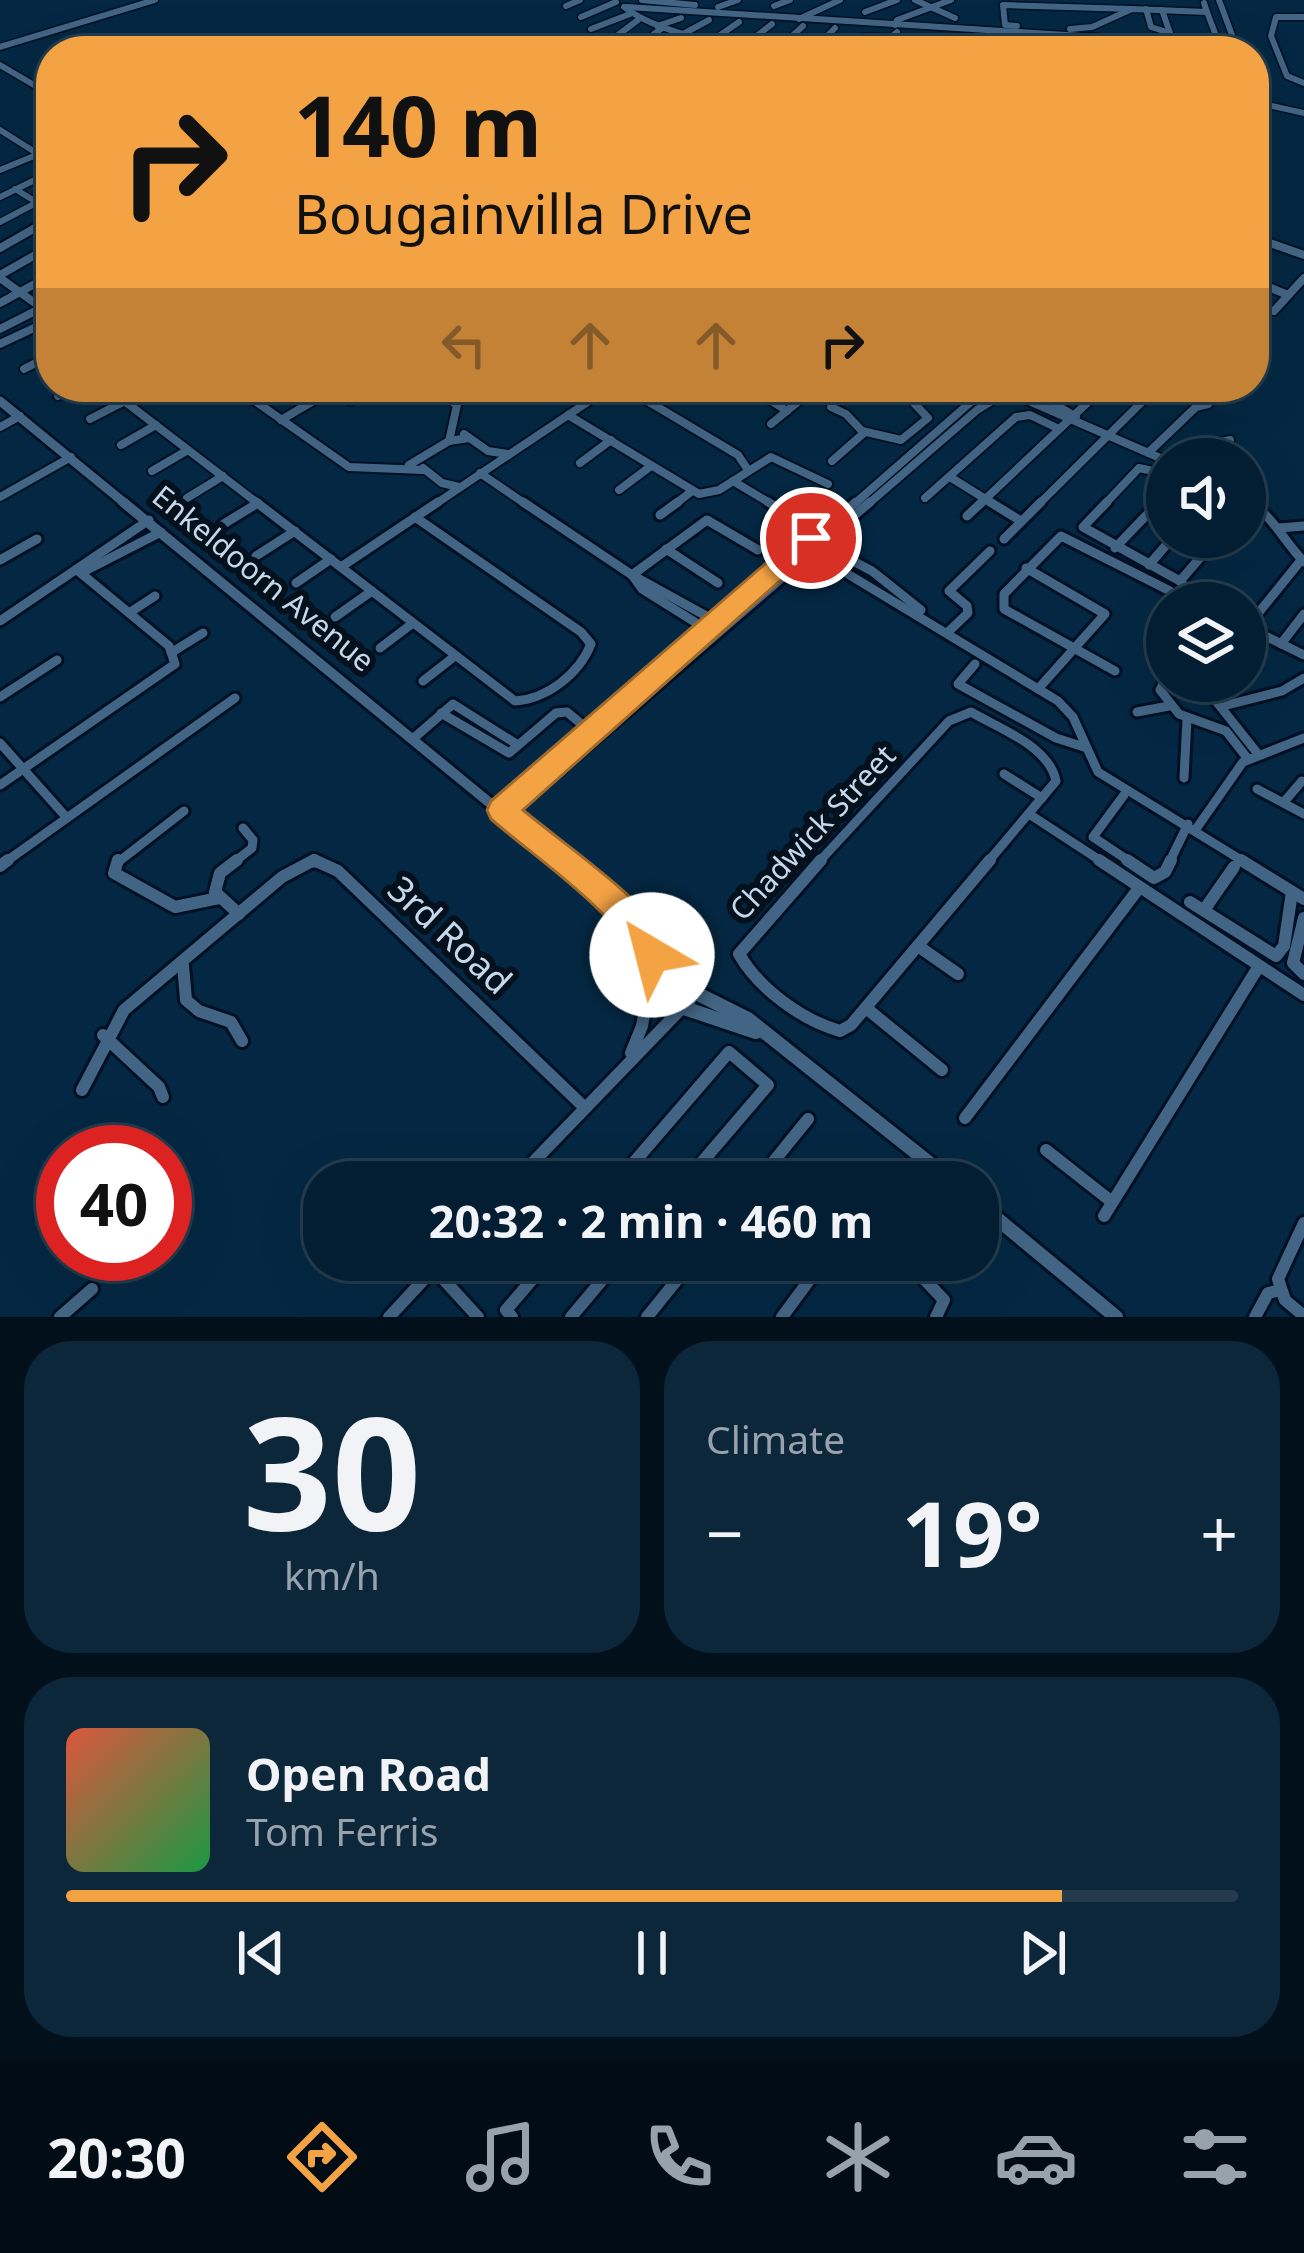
<!DOCTYPE html>
<meta charset="utf-8">
<style>
body{margin:0;font-family:"Noto Sans",sans-serif;background:#0d273a;color:#f1f3f6;height:100vh;display:flex;flex-direction:column;font-size:45px;white-space:nowrap}
*{box-sizing:border-box;margin:0}
p{font-size:39px;color:#97a2ac}
.icon{flex:none;width:66px;height:66px;fill:none;stroke:currentColor;stroke-width:2;stroke-linecap:round;stroke-linejoin:round}
.map{position:relative;height:1317px;overflow:hidden}
.details{display:flex;flex-direction:column;gap:24px;padding:24px;background:#02101c;flex:1}
.details>*{flex:none}
.banner{position:absolute;left:36px;top:36px;width:1233px;height:366px;border-radius:48px;box-shadow:0 12px 48px #0002,0 0 0 3px #243c4d;background:#f4a344;color:#111;overflow:hidden}
.controls{position:absolute;left:1146px;top:438px;display:grid;gap:24px}
.controls a{display:grid;place-items:center;width:120px;height:120px;border-radius:50%;background:#031e32;box-shadow:0 12px 48px #0002,0 0 0 3px #243c4d;font-size:60px}
.speed{position:absolute;left:36px;top:1125px;display:flex;gap:24px;font-size:60px;font-weight:700;text-align:center}
.speed>*{display:grid;place-content:center;width:156px;height:156px;border-radius:50%;background:#031e32;box-shadow:0 12px 48px #0002,0 0 0 3px #243c4d;line-height:1}
.speed .limit{border:18px solid #d22;background:#fff;color:#111}
.pin{position:absolute;display:grid;place-items:center;width:102px;height:102px;color:#fff;margin:-51px;border:6px solid #fff;border-radius:50%;box-shadow:0 3px 12px #0007}
.me{position:absolute;width:132px;margin:-66px;rotate:323deg;stroke-linejoin:round;filter:drop-shadow(0 0 9px #0008)}
.turn{display:flex;align-items:center;gap:42px;height:252px;padding:0 60px;font-size:54px}
.turn .icon{width:156px;height:156px;stroke-width:2.5}
.turn b{display:block;font-size:84px;line-height:102px}
.lanes{display:flex;align-items:center;height:114px;padding:0 60px;background:#0003;justify-content:center;gap:60px;direction:ltr}
.lanes .off{opacity:.35}
.big{font-size:90px;font-weight:700;line-height:1.1}
.details .card{flex:1;display:flex;flex-direction:column;justify-content:center;gap:18px;min-width:0;padding:0 42px;border-radius:48px;background:#0d273a}
.details .dial{align-items:center;gap:0}
.dial b{font-size:156px;line-height:1}
.song{display:flex;align-items:center;gap:36px}
.cover{width:144px;height:144px;border-radius:18px;background:linear-gradient(135deg,hsl(10 70% 55%),hsl(140 70% 35%))}
.played{height:12px;border-radius:6px;background:linear-gradient(90deg,#f4a344 85%,#243c4d 85%)}
.keys{display:flex;justify-content:space-around;direction:ltr}
.heat{display:flex;justify-content:space-between;align-items:center;font-size:66px;direction:ltr}
.details .tiles{flex:1;display:grid;gap:24px;grid-template-columns:1fr 1fr}
.card:last-child{grid-column:span 2}
.trip{position:absolute;left:303px;top:1161px;width:696px;height:120px;border-radius:48px;background:#031e32;box-shadow:0 12px 48px #0002,0 0 0 3px #243c4d;font-weight:700;line-height:120px;text-align:center}
.menu{display:flex;height:192px;justify-content:space-around;align-items:center;background:#010c14;color:#97a2ac}
.menu .icon{width:84px;height:84px}
.menu .selected{color:#f4a344}
.menu b{font-size:54px;color:#f1f3f6}
.map>svg:first-child{display:block}
.lines{fill:none;stroke-linecap:round;stroke-linejoin:round}
.minor-far3-casing{stroke:#001024;stroke-width:9}
.minor-far2-casing{stroke:#001024;stroke-width:12}
.minor-far1-casing{stroke:#001024;stroke-width:15}
.minor-casing{stroke:#001024;stroke-width:18}
.tertiary-far2-casing{stroke:#001024;stroke-width:14}
.tertiary-far1-casing{stroke:#001024;stroke-width:16}
.tertiary-casing{stroke:#001024;stroke-width:20}
.minor-far3{stroke:#436585;stroke-width:6}
.minor-far2{stroke:#436585;stroke-width:8}
.minor-far1{stroke:#436585;stroke-width:9}
.minor{stroke:#436585;stroke-width:12}
.tertiary-far2{stroke:#436585;stroke-width:9}
.tertiary-far1{stroke:#436585;stroke-width:10}
.tertiary{stroke:#436585;stroke-width:14}
.route{fill:#f4a344;stroke:#9f6a2c;stroke-width:3}
.labels{text-anchor:middle;stroke-width:12;stroke-linejoin:round;paint-order:stroke}
.street-label{font-size:30px;fill:#c6d9eb;stroke:#04101c}
.near-street-label{font-size:36px;fill:#c6d9eb;stroke:#04101c}
</style>
<div class="map">
<svg width="1304" height="1317" viewBox="0 0 1304 1317">
<rect width="100%" height="100%" fill="#042843"/>
<g class="lines">
<defs>
<g id="minor-far3">
<polyline points="642,0 695,5"/>
<polyline points="915,0 955,18"/>
<polyline points="1219,0 1238,51"/>
<polyline points="566,6 580,0"/>
<polyline points="774,6 790,0"/>
<path d="M624,7C663,38 772,57 822,50C831,49 837,41 847,39C880,33 927,40 958,51"/>
<polyline points="627,7 1097,37 1118,41 1125,51"/>
<polyline points="718,7 738,0"/>
<polyline points="1146,9 1151,27 1170,33"/>
<polyline points="1162,10 1170,33 1165,51"/>
<polyline points="865,12 897,0"/>
<polyline points="581,17 616,2"/>
<polyline points="1304,17 1276,17 1271,36 1287,76 1304,83"/>
<polyline points="799,19 840,0"/>
<polyline points="895,25 897,20 951,0"/>
<polyline points="657,26 681,18"/>
<polyline points="1017,26 1005,25 1003,5 1132,9"/>
<polyline points="591,29 630,14"/>
<polyline points="1070,29 1092,27 1132,9 1207,12 1204,3"/>
<polyline points="610,41 638,20"/>
<polyline points="0,47 155,0"/>
<polyline points="637,47 662,28"/>
<polyline points="779,48 803,26"/>
<polyline points="968,50 978,42"/>
<polyline points="668,51 683,34 709,20"/>
<polyline points="697,51 739,22"/>
<polyline points="737,51 772,24"/>
<polyline points="812,51 835,28"/>
<polyline points="874,51 897,32"/>
<polyline points="988,51 1003,38"/>
<polyline points="1025,51 1036,40"/>
<polyline points="1060,51 1067,43"/>
<polyline points="1200,51 1205,44 1218,41 1207,12"/>
<polyline points="0,65 51,95"/>
<polyline points="1254,102 1304,113"/>
<polyline points="0,130 38,154"/>
<polyline points="0,170 51,149"/>
<polyline points="15,189 51,211"/>
<polyline points="0,197 51,172"/>
<polyline points="0,222 51,195"/>
<polyline points="44,223 51,219"/>
</g>
<g id="minor-far2">
<polyline points="1264,241 1304,255"/>
<polyline points="0,248 49,220"/>
<polyline points="0,275 51,246"/>
<polyline points="0,278 42,308"/>
<polyline points="1254,281 1288,295"/>
<polyline points="0,303 51,275"/>
<polyline points="1274,311 1304,278"/>
<polyline points="0,329 51,303"/>
<polyline points="0,344 51,320"/>
<polyline points="24,369 51,355"/>
<polyline points="106,387 260,505"/>
<polyline points="235,387 349,467 423,470"/>
<polyline points="432,387 457,405 449,441"/>
<polyline points="624,387 738,455 746,467"/>
<polyline points="750,387 787,411"/>
<polyline points="1026,387 1076,417"/>
<polyline points="334,389 351,401"/>
<polyline points="1008,392 1167,461"/>
<polyline points="58,396 75,387"/>
<polyline points="831,407 846,414 862,431 901,440 928,418 913,402 927,387"/>
<polyline points="568,415 699,494 719,490 771,457 828,484"/>
<polyline points="90,419 125,401"/>
<polyline points="281,420 337,387"/>
<polyline points="771,424 816,387"/>
<polyline points="0,427 20,416"/>
<polyline points="464,434 488,451 508,454"/>
<polyline points="121,445 156,425"/>
<polyline points="1148,453 1196,407 1208,404"/>
<polyline points="1202,459 1217,443 1230,440"/>
<polyline points="832,461 865,432"/>
<polyline points="580,463 611,440"/>
<polyline points="409,465 449,441 469,438"/>
<polyline points="423,468 442,483 459,487"/>
<polyline points="152,471 188,450"/>
<polyline points="480,473 527,505"/>
<polyline points="950,477 995,505"/>
<polyline points="1245,479 1253,478"/>
<polyline points="733,481 773,505"/>
<polyline points="619,490 651,466"/>
<polyline points="0,497 71,457"/>
<polyline points="187,498 223,476"/>
<polyline points="925,498 1016,417 1030,415 1059,429"/>
<polyline points="1245,499 1254,505"/>
<polyline points="434,505 610,387"/>
<polyline points="674,505 692,491"/>
<polyline points="853,505 988,387"/>
<polyline points="867,505 977,410 1006,392"/>
<polyline points="979,505 1104,387"/>
<polyline points="1038,505 1157,387"/>
<polyline points="1104,505 1139,468 1167,474"/>
<polyline points="1156,505 1167,493"/>
</g>
<g id="minor-far1">
<path d="M256,502L515,701C547,699 579,674 591,644L581,632L415,517"/>
<polyline points="523,502 632,575 719,623"/>
<polyline points="768,502 793,517"/>
<polyline points="990,502 1021,521"/>
<polyline points="1107,502 1083,527 1180,581 1200,603"/>
<path d="M1250,502C1273,517 1284,541 1304,562"/>
<polyline points="1245,512 1252,515"/>
<polyline points="660,515 678,502"/>
<polyline points="967,516 982,502"/>
<polyline points="222,525 258,503"/>
<polyline points="1279,528 1304,526"/>
<polyline points="1004,539 1041,502"/>
<polyline points="815,541 872,571 921,610"/>
<polyline points="1115,548 1159,502"/>
<polyline points="666,549 718,583"/>
<polyline points="808,550 1058,701 1073,717 1098,772 1246,863"/>
<polyline points="256,556 295,531"/>
<polyline points="0,560 37,539"/>
<polyline points="1149,565 1173,537"/>
<polyline points="341,567 438,502"/>
<polyline points="1026,568 1105,614 1038,689"/>
<polyline points="81,573 161,532"/>
<polyline points="632,575 707,520 758,550"/>
<polyline points="632,575 642,589 709,631"/>
<polyline points="1180,581 1218,537"/>
<polyline points="296,583 331,559"/>
<polyline points="129,613 155,596"/>
<polyline points="335,617 372,591"/>
<polyline points="0,621 149,520"/>
<polyline points="1245,626 1304,655"/>
<polyline points="1247,627 1302,559"/>
<polyline points="947,633 968,613 967,606 949,591 990,551"/>
<polyline points="1281,644 1304,614"/>
<polyline points="380,648 413,623"/>
<polyline points="174,651 203,633"/>
<polyline points="975,664 958,684 1056,738 1084,747"/>
<polyline points="1115,671 1004,609 1004,594 1061,536 1170,591"/>
<polyline points="1167,676 1160,690 1179,714 1226,731 1248,759"/>
<polyline points="423,681 455,656"/>
<polyline points="1200,681 1258,754"/>
<polyline points="0,697 57,660"/>
<polyline points="1227,705 1282,691 1304,678"/>
<polyline points="1137,712 1169,706"/>
<polyline points="441,713 509,753 556,713 567,712 579,722"/>
<polyline points="415,737 453,704 518,745"/>
<polyline points="0,743 67,818"/>
<polyline points="1004,774 1042,798"/>
<polyline points="1184,778 1187,719"/>
<polyline points="0,785 175,664 169,646 77,570"/>
<polyline points="1257,789 1304,814"/>
<polyline points="1124,795 1093,837 1132,863"/>
<polyline points="513,801 856,502"/>
<polyline points="1284,802 1302,781"/>
<polyline points="514,809 870,502"/>
<polyline points="1029,814 1104,863"/>
<polyline points="1196,829 1243,762 1304,738"/>
<polyline points="4,863 235,698"/>
<polyline points="117,863 184,811"/>
<polyline points="233,863 252,848 253,840 243,828"/>
<polyline points="308,863 321,863"/>
<path d="M818,863L949,721L971,712C1000,729 1049,746 1056,781L987,863"/>
<polyline points="1169,863 1188,824"/>
</g>
<g id="minor">
<polyline points="118,860 114,873 175,907 219,898"/>
<polyline points="237,860 220,873 215,892 239,914"/>
<polyline points="314,860 338,871 583,1106"/>
<path d="M821,860L739,954C759,989 802,1020 840,1031L851,1025L990,860"/>
<polyline points="1099,860 1304,995"/>
<polyline points="1127,860 1154,878 1165,872 1171,860"/>
<polyline points="1241,860 1304,899"/>
<polyline points="0,866 8,860"/>
<polyline points="1190,902 1276,956 1284,946 1292,892"/>
<polyline points="1204,910 1234,867"/>
<polyline points="1304,918 1293,963 1304,974"/>
<polyline points="918,946 958,974"/>
<polyline points="183,965 186,1000 199,1011 231,1022 242,1041"/>
<polyline points="866,1008 942,1070"/>
<polyline points="103,1035 159,1087 163,1097"/>
<polyline points="631,1053 642,1026 649,986"/>
<polyline points="82,1090 124,1010 282,877 314,860"/>
<polyline points="965,1118 1139,888"/>
<polyline points="1046,1150 1112,1202"/>
<polyline points="514,1182 681,1009"/>
<polyline points="617,1182 729,1052 768,1085 685,1182"/>
<polyline points="757,1182 808,1119"/>
<polyline points="1104,1216 1259,966"/>
<polyline points="1304,1223 1278,1279 1285,1300 1304,1316"/>
<polyline points="906,1260 944,1300 936,1317"/>
<polyline points="434,1269 478,1317"/>
<polyline points="60,1317 92,1289"/>
<polyline points="389,1317 442,1260"/>
<polyline points="512,1317 506,1310 549,1260"/>
<polyline points="571,1317 619,1260"/>
<polyline points="647,1317 693,1260"/>
<polyline points="782,1317 824,1260"/>
<polyline points="1255,1317 1268,1293 1281,1290"/>
</g>
<polyline id="tertiary-far2" points="0,401 127,505"/>
<g id="tertiary-far1">
<polyline points="123,502 502,813"/>
<polygon points="512,807 512,814 504,815 503,808"/>
<polyline points="506,816 562,863"/>
</g>
<g id="tertiary">
<polyline points="559,860 628,918 673,973"/>
<circle cx="671" cy="991" r="20"/>
<polyline points="692,991 748,1019 953,1182"/>
<polyline points="684,1008 756,1032"/>
<polyline points="978,1203 1116,1317"/>
</g>
</defs>
<use href="#minor-far3" class="minor-far3-casing"/>
<use href="#minor-far2" class="minor-far2-casing"/>
<use href="#minor-far1" class="minor-far1-casing"/>
<use href="#minor" class="minor-casing"/>
<use href="#tertiary-far2" class="tertiary-far2-casing"/>
<use href="#tertiary-far1" class="tertiary-far1-casing"/>
<use href="#tertiary" class="tertiary-casing"/>
<use href="#minor-far3" class="minor-far3"/>
<use href="#minor-far2" class="minor-far2"/>
<use href="#minor-far1" class="minor-far1"/>
<use href="#minor" class="minor"/>
<use href="#tertiary-far2" class="tertiary-far2"/>
<use href="#tertiary-far1" class="tertiary-far1"/>
<use href="#tertiary" class="tertiary"/>
</g>
<path class="route" d="M811,530L820,532L824,538L820,545L523,810C556,838 649,903 665,938C669,948 668,955 663,965L652,970L640,965C616,911 538,860 491,819L487,810L491,801L802,532Z"/>
<g class="labels">
<g class="street-label">
<text transform="translate(263 579) rotate(39)" y="10">Enkeldoorn Avenue</text>
<text transform="translate(813 833) rotate(-47)" y="10">Chadwick Street</text>
</g>
<g class="near-street-label">
<text transform="translate(450 935) rotate(43)" y="13">3rd Road</text>
</g>
</g>
</svg>
<div class="controls">
<a><svg class="icon" aria-label="sound" viewBox="0 0 24 24"><path d="M4 9h4l5-4v14l-5-4H4zM17 9q2 3 0 6"/></svg></a>
<a><svg class="icon" aria-label="layers" viewBox="0 0 24 24"><path d="M12 4l9 5-9 5-9-5zM3 14l9 5 9-5"/></svg></a>
</div>
<div class="speed"><div class="limit">40</div></div>
<div class="pin" style="left:811px;top:538px;background:#d93025"><svg class="icon" aria-label="arrive" viewBox="0 0 24 24"><path d="M6 21V4h12l-3 4 3 4H6"/></svg></div>
<svg class="me" style="left:652px;top:955px" viewBox="-20 -20 40 40"><circle r="19" fill="#fff"/><path d="M0-13L10 11 0 6-10 11z" fill="#f4a344"/></svg>
<div class="trip">20:32 · 2 min · 460 m</div>
<div class="banner">
<div class="turn"><svg class="icon" aria-label="right" viewBox="0 0 24 24"><path d="M7 20v-9h11M14 6l5 5-5 5"/></svg><div><b>140 m</b>Bougainvilla Drive</div></div>
<div class="lanes"><svg class="icon off" aria-label="left" viewBox="0 0 24 24"><path d="M17 20v-9H6M10 6l-5 5 5 5"/></svg><svg class="icon off" aria-label="ahead" viewBox="0 0 24 24"><path d="M12 20V5M6 11l6-6 6 6"/></svg><svg class="icon off" aria-label="ahead" viewBox="0 0 24 24"><path d="M12 20V5M6 11l6-6 6 6"/></svg><svg class="icon" aria-label="right" viewBox="0 0 24 24"><path d="M7 20v-9h11M14 6l5 5-5 5"/></svg></div>
</div>
</div>
<section class="details">
<div class="tiles">
<div class="card dial"><b>30</b><p>km/h</p></div>
<div class="card"><p>Climate</p>
<div class="heat"><a>−</a><b class="big">19°</b><a>+</a></div>
</div>
<div class="card">
<div class="song"><i class="cover"></i><div><b>Open Road</b><p>Tom Ferris</p></div></div>
<div class="played"></div>
<div class="keys"><svg class="icon" aria-label="previous" viewBox="0 0 24 24"><path d="M18 5L8 12l10 7zM5 5v14"/></svg><svg class="icon" aria-label="pause" viewBox="0 0 24 24"><path d="M8 5v14M16 5v14"/></svg><svg class="icon" aria-label="next" viewBox="0 0 24 24"><path d="M6 5l10 7-10 7zM19 5v14"/></svg></div>
</div>
</div>
</section>
<nav class="menu">
<b>20:30</b>
<svg class="icon selected" aria-label="directions" viewBox="0 0 24 24"><path d="M12 3l9 9-9 9-9-9zM9 14v-3h6M13 9l2 2-2 2"/></svg>
<svg class="icon" aria-label="music" viewBox="0 0 24 24"><path d="M9 18V5l10-2v13"/><circle cx="6" cy="18" r="3"/><circle cx="16" cy="16" r="3"/></svg>
<svg class="icon" aria-label="phone" viewBox="0 0 24 24"><path d="M5 4h4l2 5-3 2q2 4 5 5l2-3 5 2v4C11 20 4 13 5 4z"/></svg>
<svg class="icon" aria-label="climate" viewBox="0 0 24 24"><path d="M12 3v18M4 7l16 10M4 17L20 7"/></svg>
<svg class="icon" aria-label="car" viewBox="0 0 24 24"><path d="M5 17H2v-5l4-1 3-4h7l3 4 3 1v5h-3M9 17h6M6 11h13"/><circle cx="7" cy="17" r="2"/><circle cx="17" cy="17" r="2"/></svg>
<svg class="icon" aria-label="filters" viewBox="0 0 24 24"><path d="M4 7h16M4 17h16"/><circle cx="9" cy="7" r="2"/><circle cx="15" cy="17" r="2"/></svg>
</nav>
